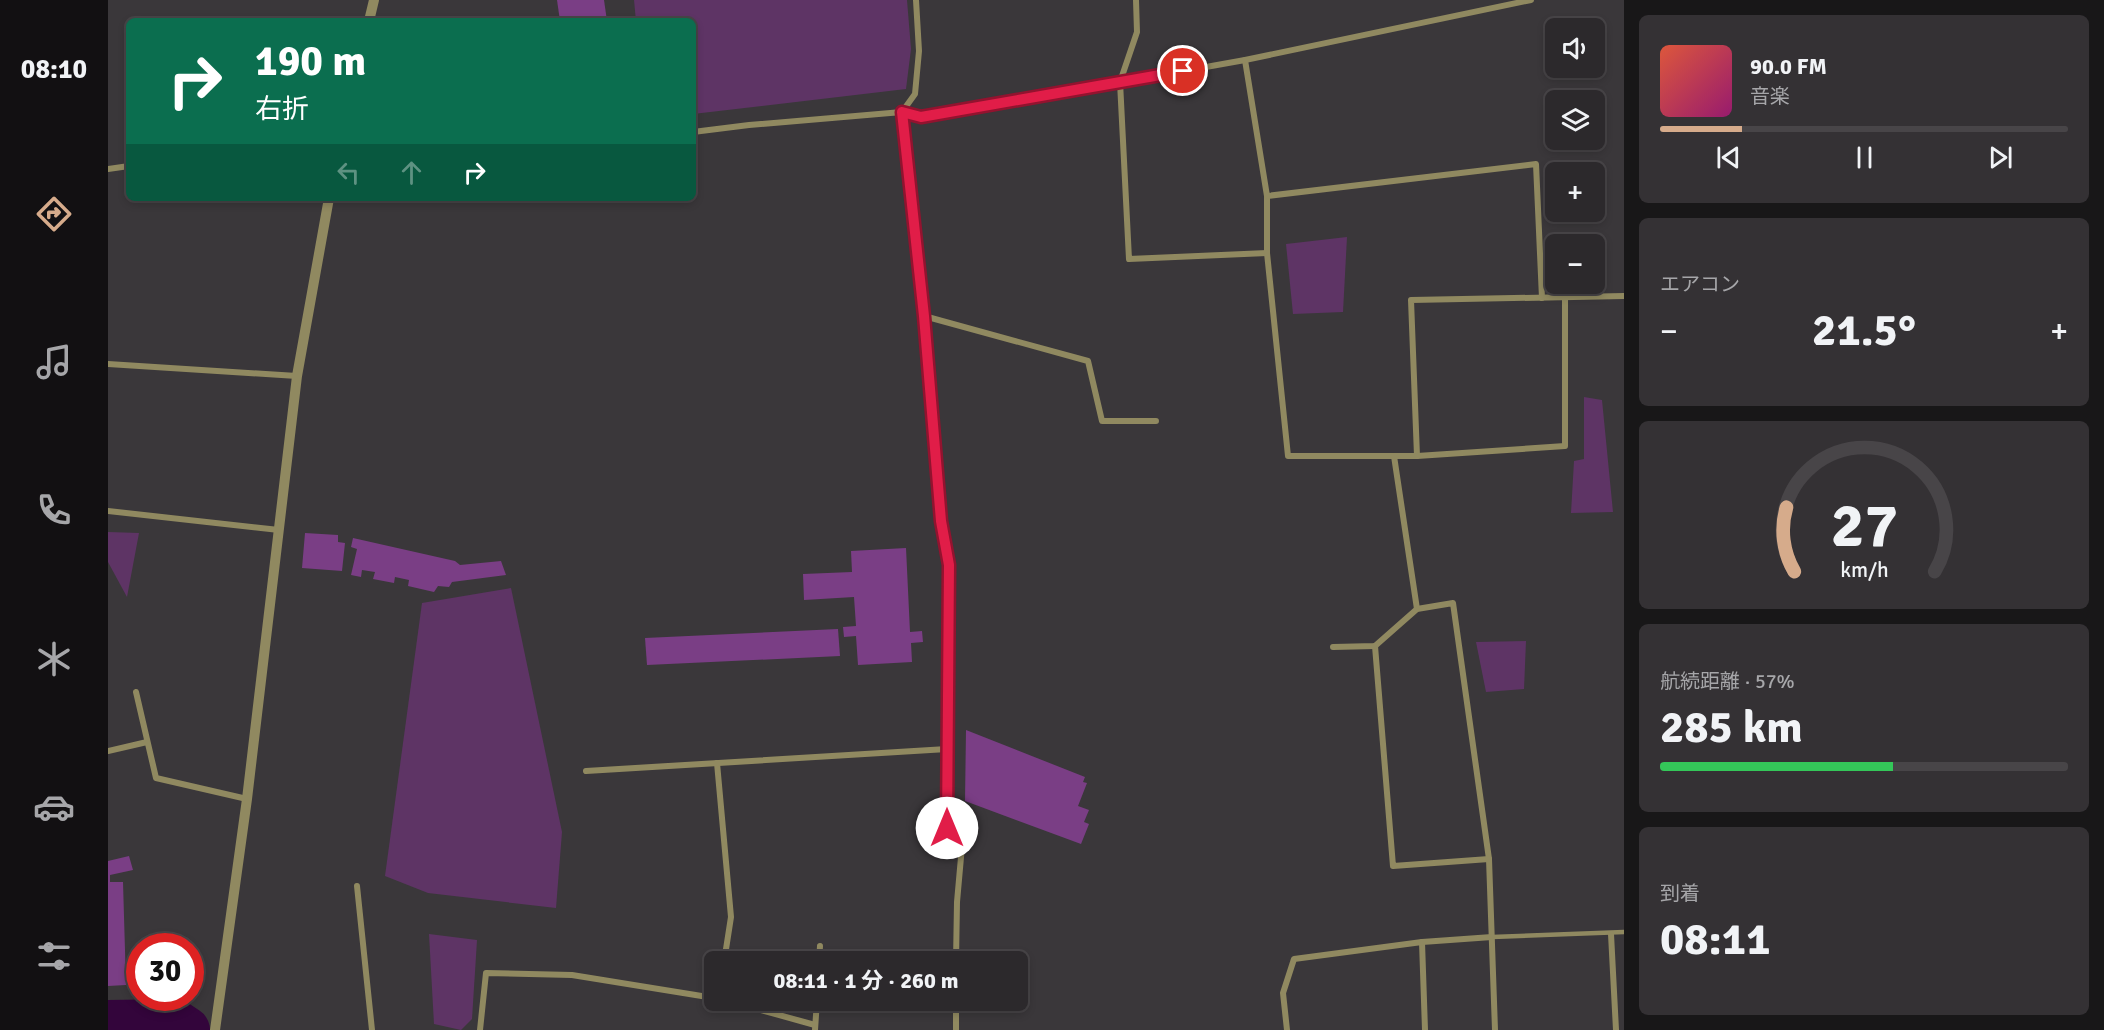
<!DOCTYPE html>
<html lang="ja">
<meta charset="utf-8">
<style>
body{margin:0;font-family:Signika,"Noto Sans JP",sans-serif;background:#343134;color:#f1f3f6;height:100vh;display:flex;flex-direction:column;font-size:22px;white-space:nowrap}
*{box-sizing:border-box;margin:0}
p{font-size:20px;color:#a6a6a9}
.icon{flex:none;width:33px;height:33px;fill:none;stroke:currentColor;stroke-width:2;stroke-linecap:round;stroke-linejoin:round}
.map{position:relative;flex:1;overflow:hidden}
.details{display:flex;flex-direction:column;gap:15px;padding:15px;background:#181718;width:480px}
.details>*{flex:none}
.guide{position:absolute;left:18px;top:18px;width:570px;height:183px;border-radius:9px;box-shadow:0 3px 9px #0003,0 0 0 2px #484548;background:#0b6e4f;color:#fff;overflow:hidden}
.fabs{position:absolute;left:1437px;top:18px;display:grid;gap:12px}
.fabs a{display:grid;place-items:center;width:60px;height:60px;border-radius:9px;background:#2c292c;box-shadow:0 3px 9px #0003,0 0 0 2px #484548;font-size:30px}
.speed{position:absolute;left:18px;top:933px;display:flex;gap:12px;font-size:30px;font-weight:700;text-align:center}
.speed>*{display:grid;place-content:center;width:78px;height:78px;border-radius:50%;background:#2c292c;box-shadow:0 3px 9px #0003,0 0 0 2px #484548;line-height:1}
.speed .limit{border:9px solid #d22;background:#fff;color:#111}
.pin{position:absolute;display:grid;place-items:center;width:51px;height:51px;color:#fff;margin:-26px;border:3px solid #fff;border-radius:50%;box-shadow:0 2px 6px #0007}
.me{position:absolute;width:66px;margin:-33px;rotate:0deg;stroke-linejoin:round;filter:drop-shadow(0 0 4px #0008)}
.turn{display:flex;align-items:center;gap:21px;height:126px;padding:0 30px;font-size:27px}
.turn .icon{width:78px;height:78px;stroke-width:2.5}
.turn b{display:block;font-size:42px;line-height:51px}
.lanes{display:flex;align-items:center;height:57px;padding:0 30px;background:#0003;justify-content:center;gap:30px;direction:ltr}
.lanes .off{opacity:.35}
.big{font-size:45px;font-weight:700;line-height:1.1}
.details .tile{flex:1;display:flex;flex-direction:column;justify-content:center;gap:9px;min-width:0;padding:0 21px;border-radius:9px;background:#343134}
.details .dial{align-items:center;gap:0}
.dial svg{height:156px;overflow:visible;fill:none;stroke:#484548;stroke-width:7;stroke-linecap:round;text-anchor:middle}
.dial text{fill:#f1f3f6;stroke:none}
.song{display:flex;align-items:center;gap:18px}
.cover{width:72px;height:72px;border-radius:9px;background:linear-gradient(135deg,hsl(10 70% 55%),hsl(320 70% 35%))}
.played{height:6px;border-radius:3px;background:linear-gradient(90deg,#d6ab8b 20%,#484548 20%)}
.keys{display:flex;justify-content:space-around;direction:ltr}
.heat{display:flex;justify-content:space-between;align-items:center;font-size:33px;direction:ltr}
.charge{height:9px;border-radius:4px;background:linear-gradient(90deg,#34c759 57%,#484548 0)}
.trip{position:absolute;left:596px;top:951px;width:324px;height:60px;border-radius:9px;background:#2c292c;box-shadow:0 3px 9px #0003,0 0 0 2px #484548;font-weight:700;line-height:60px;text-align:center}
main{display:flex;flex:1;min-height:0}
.tabs{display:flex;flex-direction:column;width:108px;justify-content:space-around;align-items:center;background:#121012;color:#a6a6a9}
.tabs .icon{width:42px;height:42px}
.tabs .active{color:#d6ab8b}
.tabs b{font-size:27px;color:#f1f3f6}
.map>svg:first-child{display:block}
.green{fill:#5e3465}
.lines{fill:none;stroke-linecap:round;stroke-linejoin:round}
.river{stroke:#33053b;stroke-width:46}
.building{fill:#7a3e85}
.service{stroke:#908960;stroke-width:4.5}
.minor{stroke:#908960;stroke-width:6}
.tertiary{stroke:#908960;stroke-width:10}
.route-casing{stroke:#92132f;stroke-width:15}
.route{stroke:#e11d48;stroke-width:10}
</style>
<main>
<nav class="tabs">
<b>08:10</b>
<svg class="icon active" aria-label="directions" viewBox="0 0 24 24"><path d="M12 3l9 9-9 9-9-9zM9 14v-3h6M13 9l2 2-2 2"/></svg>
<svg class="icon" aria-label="music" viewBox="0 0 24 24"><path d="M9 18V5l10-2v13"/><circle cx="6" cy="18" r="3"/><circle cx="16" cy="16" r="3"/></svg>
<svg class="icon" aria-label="phone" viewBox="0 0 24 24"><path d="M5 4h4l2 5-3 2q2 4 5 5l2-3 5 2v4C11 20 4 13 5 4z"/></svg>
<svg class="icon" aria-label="climate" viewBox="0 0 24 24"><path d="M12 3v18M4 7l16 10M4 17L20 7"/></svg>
<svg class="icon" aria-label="car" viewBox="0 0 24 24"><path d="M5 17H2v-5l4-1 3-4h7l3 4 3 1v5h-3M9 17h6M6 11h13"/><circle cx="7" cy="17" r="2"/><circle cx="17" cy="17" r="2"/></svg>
<svg class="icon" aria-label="filters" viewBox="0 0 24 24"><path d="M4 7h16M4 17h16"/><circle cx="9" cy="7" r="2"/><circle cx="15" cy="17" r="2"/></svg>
</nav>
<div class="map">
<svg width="1516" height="1030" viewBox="0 0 1516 1030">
<rect width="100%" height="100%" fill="#3a373a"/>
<g class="green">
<polygon points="526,0 799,0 803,49 798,89 585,114 585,21 528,21"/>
<polygon points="1239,237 1235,312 1185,314 1178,244"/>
<polygon points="1476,397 1494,400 1505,512 1463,513 1466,461 1476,459"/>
<polygon points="0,532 31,533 19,597 0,562"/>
<polygon points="403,588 454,832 448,908 320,893 277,876 314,603"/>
<polygon points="1418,641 1416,689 1378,692 1368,642"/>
<polygon points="321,934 369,940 364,1019 353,1030 326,1024"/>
</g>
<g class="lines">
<polyline class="river" points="0,1023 67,1022 79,1030"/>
</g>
<g class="building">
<polygon points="449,0 496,0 499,21 452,21"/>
<polygon points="197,533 230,535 230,542 237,543 234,571 194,568"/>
<polygon points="245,538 347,561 352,565 393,561 398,575 344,582 341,587 330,586 326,592 300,586 301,580 287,577 286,583 265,579 267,572 254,570 253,577 243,575 249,549 243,547"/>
<polygon points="798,548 802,632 814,631 815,642 803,643 804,662 750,665 748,636 736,637 735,627 748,626 746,597 696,600 695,574 744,572 743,551"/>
<polygon points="730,629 732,656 539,665 537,638"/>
<polygon points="858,730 977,777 975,782 979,783 970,806 981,810 976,822 981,824 973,844 857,801"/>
<polygon points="21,856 25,870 2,875 2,882 15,882 18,985 0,986 0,861"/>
</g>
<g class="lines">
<polyline class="service" points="1384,937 1516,932"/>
<g class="minor">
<polyline points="808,0 811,51 807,94 794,112 816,316 833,521 841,565 839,828 854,846 849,902 848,962"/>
<polyline points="1028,0 1029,32 1012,82 1021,259 1159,253"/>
<polyline points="1137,60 1159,196 1159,253 1180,456 1309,456 1303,300 1516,296"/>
<polyline points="585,132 641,125 794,112 813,118 1137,60 1423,0"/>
<polyline points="0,169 21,166"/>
<polyline points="1159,196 1428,164 1434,298"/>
<polyline points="816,316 980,361 994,421 1048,421"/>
<polyline points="0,364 189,376"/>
<polyline points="1286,456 1309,609"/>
<polyline points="1309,456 1457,446 1457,297"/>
<polyline points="0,511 171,530"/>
<polyline points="1267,646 1285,866 1381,859"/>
<polyline points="1225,647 1267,646 1309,609 1345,603 1381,859 1387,1030"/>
<polyline points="28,692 48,778 139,799"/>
<polyline points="0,751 39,742"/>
<polyline points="609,763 623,917 616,962"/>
<polyline points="478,771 839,749"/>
<polyline points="249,886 264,1030"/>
<polyline points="1503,934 1508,1030"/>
<polyline points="1314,942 1317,1030"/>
<polyline points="711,962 712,946"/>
<polyline points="617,1000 707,1025"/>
<polyline points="372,1030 378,973 464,975 606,998"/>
<polyline points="707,1030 709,1000"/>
<polyline points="848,1030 848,1000"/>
<polyline points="1179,1030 1175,993 1186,959 1314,942 1384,937"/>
</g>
<g class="tertiary">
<polyline points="261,21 266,0"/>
<polyline points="107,1030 139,799 189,376 221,198"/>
</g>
</g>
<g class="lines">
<defs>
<polyline id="route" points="839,828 841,565 833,521 816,316 794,112 813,117 1075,71"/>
</defs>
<use href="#route" class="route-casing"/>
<use href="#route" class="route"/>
</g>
</svg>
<div class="fabs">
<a><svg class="icon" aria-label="sound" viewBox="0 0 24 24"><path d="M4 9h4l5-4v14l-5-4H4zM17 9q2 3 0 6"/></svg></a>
<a><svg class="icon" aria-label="layers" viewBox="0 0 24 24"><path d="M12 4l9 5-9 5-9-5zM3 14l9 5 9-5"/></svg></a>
<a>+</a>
<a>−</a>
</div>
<div class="speed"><div class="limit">30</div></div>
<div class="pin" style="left:1075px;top:71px;background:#d93025"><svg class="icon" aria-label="arrive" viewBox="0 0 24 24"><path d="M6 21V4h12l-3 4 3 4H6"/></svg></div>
<svg class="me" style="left:839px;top:828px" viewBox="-20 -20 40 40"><circle r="19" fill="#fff"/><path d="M0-13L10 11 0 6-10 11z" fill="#e11d48"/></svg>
<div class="trip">08:11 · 1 分 · 260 m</div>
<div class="guide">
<div class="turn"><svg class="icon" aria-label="right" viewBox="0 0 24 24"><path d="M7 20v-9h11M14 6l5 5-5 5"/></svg><div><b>190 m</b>右折</div></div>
<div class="lanes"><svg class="icon off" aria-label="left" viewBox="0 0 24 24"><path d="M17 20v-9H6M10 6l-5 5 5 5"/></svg><svg class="icon off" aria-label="ahead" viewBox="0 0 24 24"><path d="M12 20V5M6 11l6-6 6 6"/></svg><svg class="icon" aria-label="right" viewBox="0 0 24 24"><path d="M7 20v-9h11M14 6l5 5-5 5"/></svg></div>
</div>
</div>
<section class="details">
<div class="tile">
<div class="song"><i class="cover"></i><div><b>90.0 FM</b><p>音楽</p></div></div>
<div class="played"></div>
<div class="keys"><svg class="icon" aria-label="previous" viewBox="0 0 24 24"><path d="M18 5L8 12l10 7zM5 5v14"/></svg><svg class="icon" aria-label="pause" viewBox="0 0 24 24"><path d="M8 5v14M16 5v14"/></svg><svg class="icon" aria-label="next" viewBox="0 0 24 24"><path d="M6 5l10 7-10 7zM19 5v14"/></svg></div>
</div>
<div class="tile"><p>エアコン</p>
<div class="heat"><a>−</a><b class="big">21.5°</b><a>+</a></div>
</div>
<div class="tile dial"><svg viewBox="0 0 100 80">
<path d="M14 69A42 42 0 1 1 86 69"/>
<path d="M14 69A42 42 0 0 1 10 36" stroke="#d6ab8b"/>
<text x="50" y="56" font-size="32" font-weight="700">27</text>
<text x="50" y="72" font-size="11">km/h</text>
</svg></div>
<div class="tile"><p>航続距離 · 57%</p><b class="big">285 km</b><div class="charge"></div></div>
<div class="tile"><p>到着</p><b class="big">08:11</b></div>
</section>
</main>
